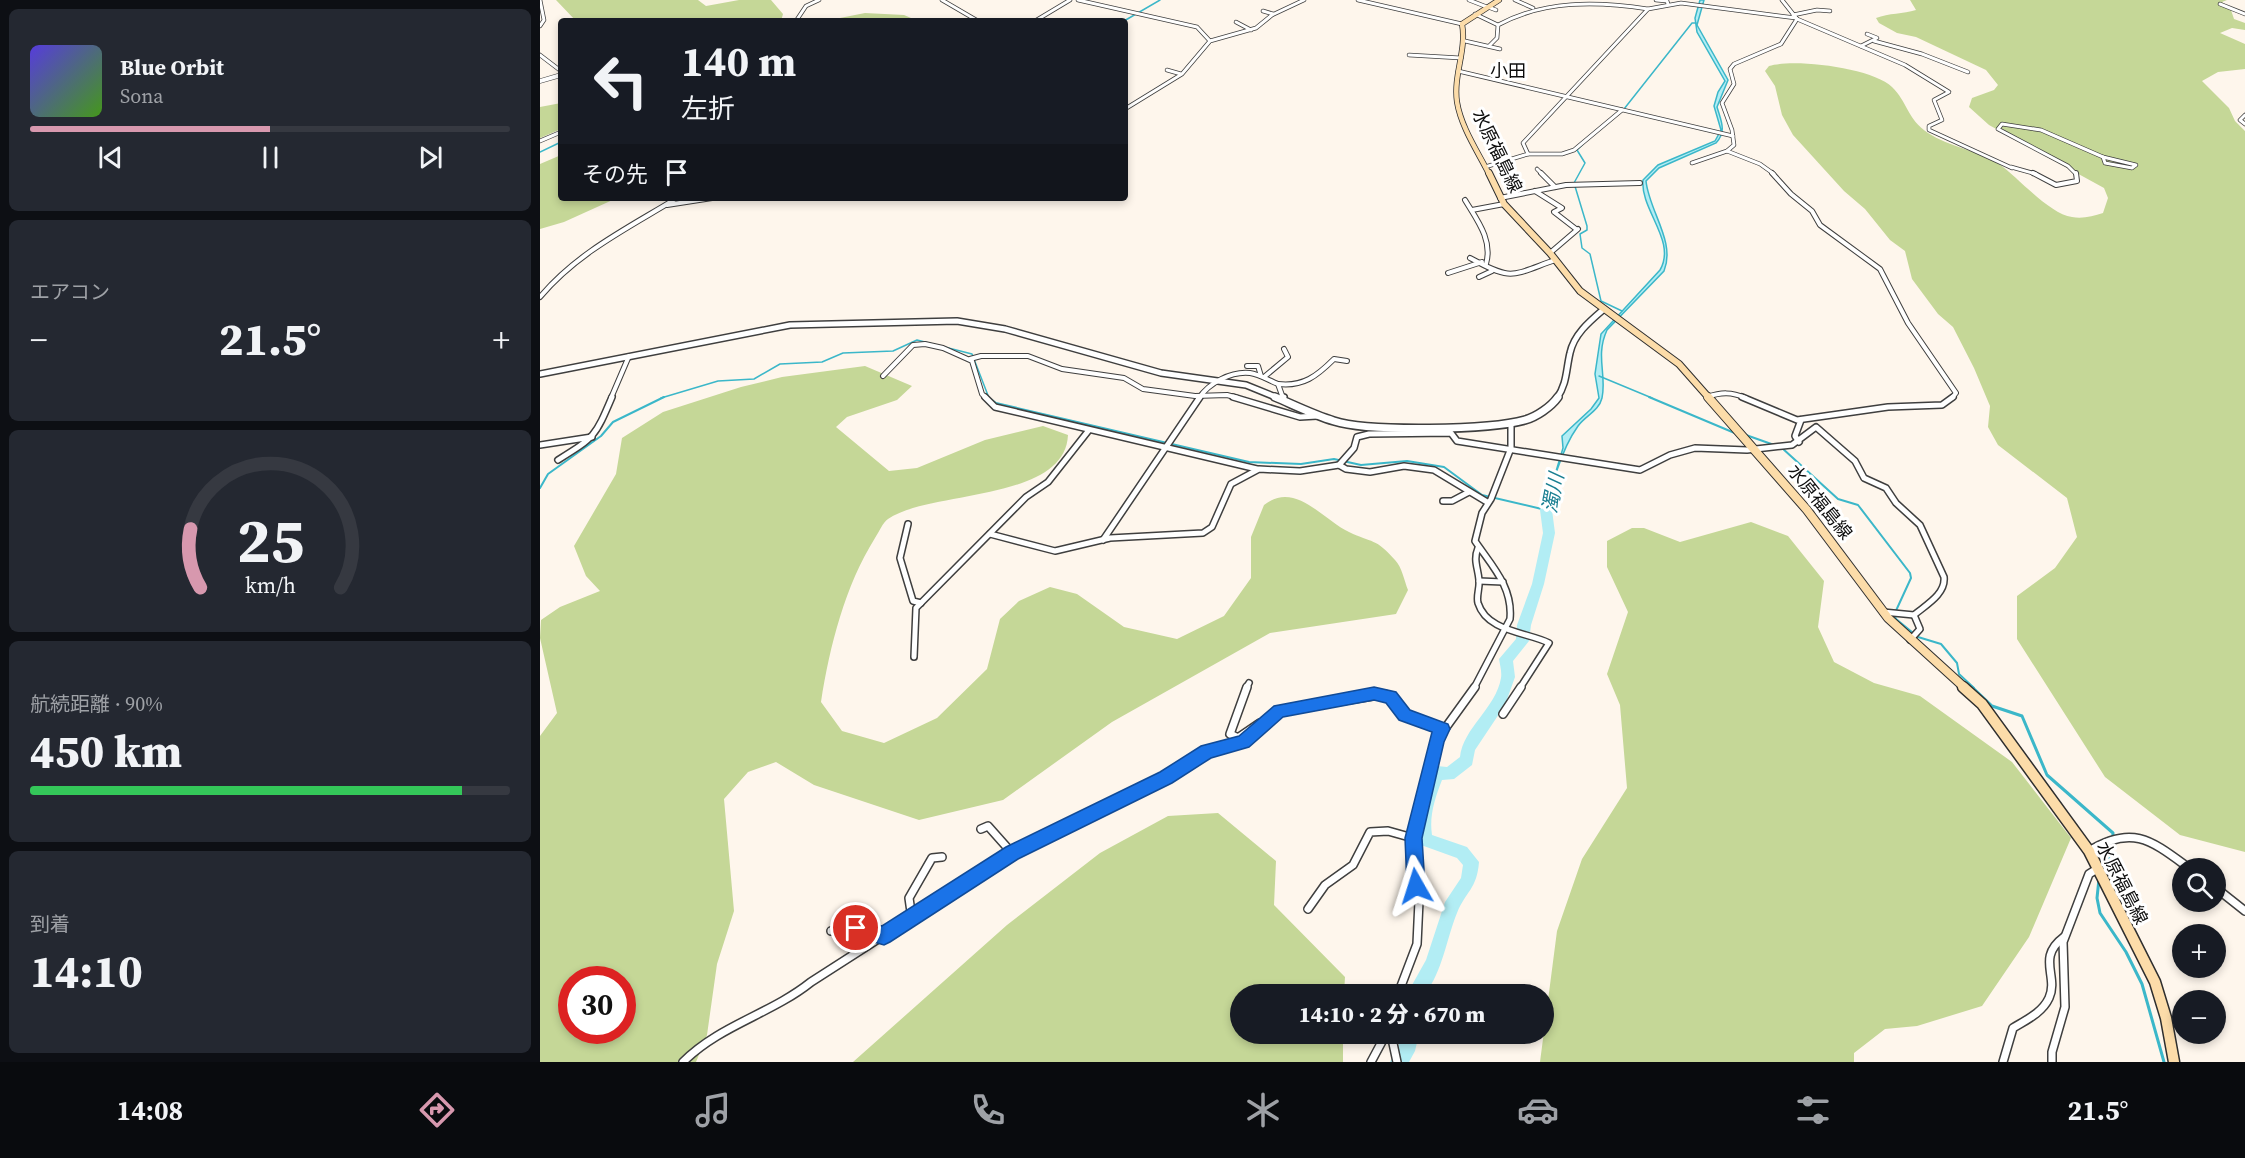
<!DOCTYPE html>
<html lang="ja">
<meta charset="utf-8">
<style>
body{margin:0;font-family:"Source Serif 4","Noto Sans JP",serif;background:#242831;color:#f1f3f6;height:100vh;display:flex;flex-direction:column;font-size:22px;white-space:nowrap}
*{box-sizing:border-box;margin:0}
p{font-size:20px;color:#9ea1a6}
.icon{flex:none;width:33px;height:33px;fill:none;stroke:currentColor;stroke-width:2;stroke-linecap:round;stroke-linejoin:round}
.map{position:relative;flex:1;overflow:hidden}
.side{display:flex;flex-direction:column;gap:9px;padding:9px;background:#0d0f14;width:540px}
.side>*{flex:none}
.top-card{position:absolute;left:18px;top:18px;width:570px;height:183px;border-radius:6px;box-shadow:0 3px 9px #0003;background:#171b24;color:#f1f3f6;overflow:hidden}
.tools{position:absolute;left:1632px;top:858px;display:grid;gap:12px}
.tools a{display:grid;place-items:center;width:54px;height:54px;border-radius:50%;background:#171b24;box-shadow:0 3px 9px #0003;font-size:30px}
.speed{position:absolute;left:18px;top:966px;display:flex;gap:12px;font-size:30px;font-weight:700;text-align:center}
.speed>*{display:grid;place-content:center;width:78px;height:78px;border-radius:50%;background:#171b24;box-shadow:0 3px 9px #0003;line-height:1}
.speed .limit{border:9px solid #d22;background:#fff;color:#111}
.pin{position:absolute;display:grid;place-items:center;width:51px;height:51px;color:#fff;margin:-26px;border:3px solid #fff;border-radius:50%;box-shadow:0 2px 6px #0007}
.me{position:absolute;width:66px;margin:-33px;rotate:354deg;stroke-linejoin:round;filter:drop-shadow(0 0 4px #0008)}
.turn{display:flex;align-items:center;gap:21px;height:126px;padding:0 24px;font-size:27px}
.turn .icon{width:78px;height:78px;stroke-width:2.5}
.turn b{display:block;font-size:42px;line-height:51px}
.then{display:flex;align-items:center;height:57px;padding:0 24px;background:#0003;gap:12px;font-size:22px}
.big{font-size:45px;font-weight:800;line-height:1.1}
.side .widget{flex:1;display:flex;flex-direction:column;justify-content:center;gap:9px;min-width:0;padding:0 21px;border-radius:9px;background:#242831}
.side .dial{align-items:center;gap:0}
.dial svg{height:156px;overflow:visible;fill:none;stroke:#363941;stroke-width:7;stroke-linecap:round;text-anchor:middle}
.dial text{fill:#f1f3f6;stroke:none}
.song{display:flex;align-items:center;gap:18px}
.cover{width:72px;height:72px;border-radius:9px;background:linear-gradient(135deg,hsl(250 70% 55%),hsl(100 70% 35%))}
.played{height:6px;border-radius:3px;background:linear-gradient(90deg,#d798ae 50%,#363941 50%)}
.keys{display:flex;justify-content:space-around;direction:ltr}
.heat{display:flex;justify-content:space-between;align-items:center;font-size:33px;direction:ltr}
.charge{height:9px;border-radius:4px;background:linear-gradient(90deg,#34c759 90%,#363941 0)}
.trip{position:absolute;left:690px;top:984px;width:324px;height:60px;border-radius:30px;background:#171b24;box-shadow:0 3px 9px #0003;font-weight:800;line-height:60px;text-align:center}
.tabs{display:flex;height:96px;justify-content:space-around;align-items:center;background:#090b0e;color:#9ea1a6}
.tabs .icon{width:42px;height:42px}
.tabs .on{color:#d798ae}
.tabs b{font-size:27px;color:#f1f3f6}
main{display:flex;flex:1;min-height:0}
.map>svg:first-child{display:block}
.forest{fill:#c5d797;fill-rule:evenodd}
.water{fill:#b2edf4;stroke:#3bb7c9;stroke-width:1.5}
.lines{fill:none;stroke-linecap:round;stroke-linejoin:round}
.stream-far2{stroke:#3bb7c9;stroke-width:1.5}
.stream-far1{stroke:#3bb7c9;stroke-width:2}
.stream{stroke:#3bb7c9;stroke-width:3}
.river{fill:#b2edf4;fill-rule:evenodd}
.minor-far3-casing{stroke:#3f3f3f;stroke-width:4.5}
.minor-far2-casing{stroke:#3f3f3f;stroke-width:6}
.minor-far1-casing{stroke:#3f3f3f;stroke-width:8}
.minor-casing{stroke:#3f3f3f;stroke-width:10}
.tertiary-far2-casing{stroke:#3f3f3f;stroke-width:5}
.tertiary-far1-casing{stroke:#3f3f3f;stroke-width:8}
.tertiary-casing{stroke:#3f3f3f;stroke-width:10}
.secondary-far3-casing{stroke:#2e2e2e;stroke-width:6}
.secondary-far2-casing{stroke:#2e2e2e;stroke-width:8}
.secondary-far1-casing{stroke:#2e2e2e;stroke-width:10}
.secondary-casing{stroke:#2e2e2e;stroke-width:13}
.minor-far3{stroke:#fff;stroke-width:3}
.minor-far2{stroke:#fff;stroke-width:4}
.minor-far1{stroke:#fff;stroke-width:5}
.minor{stroke:#fff;stroke-width:7}
.tertiary-far2{stroke:#fff;stroke-width:4}
.tertiary-far1{stroke:#fff;stroke-width:5}
.tertiary{stroke:#fff;stroke-width:7}
.secondary-far3{stroke:#fcdca9;stroke-width:4.5}
.secondary-far2{stroke:#fcdca9;stroke-width:6}
.secondary-far1{stroke:#fcdca9;stroke-width:8}
.secondary{stroke:#fcdca9;stroke-width:10}
.route{fill:#1a73e8;stroke:#114b97;stroke-width:1.5}
.labels{text-anchor:middle;stroke-width:6;stroke-linejoin:round;paint-order:stroke}
.far-quarter-label{font-size:18px;fill:#0c0c0c;stroke:#fff}
.street-label{font-size:18px;fill:#0c0c0c;stroke:#fff}
.water-label{font-size:20px;font-style:italic;fill:#1a7f92;stroke:#fff}
</style>
<main>
<section class="side">
<div class="widget">
<div class="song"><i class="cover"></i><div><b>Blue Orbit</b><p>Sona</p></div></div>
<div class="played"></div>
<div class="keys"><svg class="icon" aria-label="previous" viewBox="0 0 24 24"><path d="M18 5L8 12l10 7zM5 5v14"/></svg><svg class="icon" aria-label="pause" viewBox="0 0 24 24"><path d="M8 5v14M16 5v14"/></svg><svg class="icon" aria-label="next" viewBox="0 0 24 24"><path d="M6 5l10 7-10 7zM19 5v14"/></svg></div>
</div>
<div class="widget"><p>エアコン</p>
<div class="heat"><a>−</a><b class="big">21.5°</b><a>+</a></div>
</div>
<div class="widget dial"><svg viewBox="0 0 100 80">
<path d="M14 69A42 42 0 1 1 86 69"/>
<path d="M14 69A42 42 0 0 1 9 39" stroke="#d798ae"/>
<text x="50" y="56" font-size="32" font-weight="700">25</text>
<text x="50" y="72" font-size="11">km/h</text>
</svg></div>
<div class="widget"><p>航続距離 · 90%</p><b class="big">450 km</b><div class="charge"></div></div>
<div class="widget"><p>到着</p><b class="big">14:10</b></div>
</section>
<div class="map">
<svg width="1705" height="1062" viewBox="0 0 1705 1062">
<rect width="100%" height="100%" fill="#fef6ec"/>
<g class="forest">
<polygon points="16,0 158,0 166,6 199,0 231,0 243,14 241,21 36,21"/>
<path d="M1370,0H1687L1682,2L1691,10L1694,19L1705,23V30L1692,28L1680,33L1705,44V69L1678,72L1662,81L1689,108L1695,121L1705,131V852L1640,835L1565,777L1477,639V596L1515,568L1537,537L1527,498L1458,445L1448,427L1450,406L1434,368L1413,327L1398,314L1372,279L1365,251L1350,240L1325,209L1304,191L1253,135L1242,115L1235,86L1225,71L1229,66C1254,58 1333,68 1352,87C1367,101 1367,119 1388,133C1409,147 1437,150 1459,164C1479,178 1509,214 1532,217C1543,219 1553,216 1563,213L1568,198L1564,188L1449,125L1429,107L1432,98L1454,90L1458,85L1446,70L1376,37L1357,33L1339,23L1336,18C1349,13 1363,14 1376,10Z"/>
<polygon points="325,13 364,15 378,21 285,21"/>
<polygon points="21,103 21,129 0,138 0,107"/>
<polygon points="21,155 21,198 77,198 24,222 0,229 0,164"/>
<path d="M325,366L372,386L357,400L307,417L296,427L349,471L377,468L445,440L503,426L528,435C525,502 390,490 348,519C343,522 339,532 335,538C305,586 290,645 281,702L302,731L344,743L397,718L447,669L460,619L479,601L510,587L537,594L584,627L637,639L684,616L711,578V537L724,505C755,480 783,520 809,532C832,543 836,538 855,560C862,567 864,580 868,590L856,614L730,633L572,722L463,800L379,820L274,785L236,762L208,772L184,799L194,911L177,964L167,1035L156,1062H0V736L17,713L0,638L1,620L20,607L60,591L46,576L34,546L76,474L82,438L123,412L201,387L242,377ZM32,980H82V1030H32Z"/>
<polygon points="1211,522 1248,536 1284,581 1278,627 1294,662 1334,683 1380,696 1472,762 1531,838 1489,937 1442,1006 1377,1026 1345,1029 1314,1053 1314,1062 1000,1062 1017,931 1042,859 1087,788 1080,705 1067,674 1088,612 1067,567 1067,541 1092,528 1104,528 1140,542"/>
<polygon points="678,813 736,861 734,905 805,977 804,994 700,994 700,1034 803,1034 803,1062 313,1062 467,925 560,853 628,816"/>
</g>
<path class="water" d="M1160,0H1164L1157,25L1188,80L1177,107C1181,121 1187,131 1176,143L1119,168L1106,181C1109,211 1136,242 1124,271L1067,330C1055,356 1067,375 1062,398C1059,411 1045,416 1038,426C1021,450 1010,488 1007,517L1005,508L1023,448L1022,436L1051,409L1059,398L1055,374L1061,334L1120,270C1137,241 1100,210 1103,180L1118,165L1175,141L1181,130L1174,106L1178,92L1185,81L1157,32L1155,18Z"/>
<g class="lines">
<g class="stream-far2">
<polyline points="584,21 620,0"/>
<polyline points="1084,109 1152,23 1156,23"/>
<polyline points="1043,144 1037,150 1045,163 1034,183 1047,226 1047,230 1040,234 1042,248 1050,254 1061,301 1082,311"/>
<polyline points="0,152 21,142"/>
<polyline points="1059,376 1112,398"/>
<polyline points="121,398 178,381 214,379 240,364 282,362 303,353 353,351 377,340 432,354 449,398"/>
</g>
<g class="stream-far1">
<polyline points="448,397 456,403 709,462 761,464 794,459 821,465 867,461 904,467 942,495 1006,510"/>
<polyline points="1109,397 1197,434"/>
<polyline points="1206,435 1237,446"/>
<polyline points="1242,448 1298,499 1318,505 1370,573 1371,578 1354,615 1356,619 1378,637 1401,644 1417,663 1419,674 1434,688"/>
<polyline points="0,488 8,474 61,436 73,422 124,397"/>
</g>
<g class="stream">
<polyline points="1432,687 1452,706 1482,716 1507,775 1573,833 1572,850 1562,872"/>
<polyline points="1559,879 1557,898 1560,913 1586,952 1602,984 1624,1062"/>
</g>
<g class="river">
<path d="M1008,497L1014,501L1012,510L1015,533L1004,584L991,625L989,641L973,661L975,677L965,705L935,750L932,765L914,779L902,780C895,798 889,816 892,835L927,847L939,862C937,889 926,891 917,913C906,940 903,970 885,994H867L886,960L905,902L921,878L923,865L917,858L881,845C870,820 881,792 892,768L897,766L907,767L920,757C923,728 956,708 961,678C962,672 960,665 959,659L976,639L977,625L992,584L1003,533L1000,510L1004,498Z"/>
<polygon points="862,1034 879,1034 875,1051 869,1062 850,1062 858,1047"/>
</g>
<defs>
<g id="minor-far3">
<polyline points="0,0 4,20 0,26"/>
<polyline points="402,0 438,21"/>
<polyline points="538,0 657,27 670,41"/>
<polyline points="818,0 922,24"/>
<polyline points="929,0 947,7"/>
<polyline points="975,0 993,8"/>
<polyline points="1116,0 1127,1 1128,4"/>
<polyline points="1680,4 1705,14"/>
<polyline points="948,7 956,10"/>
<polyline points="723,11 733,14"/>
<polyline points="935,14 958,25"/>
<polyline points="1253,15 1277,10 1290,11"/>
<polyline points="1257,19 1365,65 1409,92 1394,100 1402,120 1389,126 1389,130 1472,168"/>
<polyline points="256,21 266,6 279,0"/>
<polyline points="495,21 530,0"/>
<polyline points="696,22 711,30"/>
<polyline points="925,41 960,49"/>
<polyline points="1334,41 1382,54 1428,72"/>
<path d="M949,46L957,38L958,25C1004,0 1057,1 1108,9"/>
<polyline points="1321,46 1337,38 1327,34"/>
<polyline points="0,55 21,71"/>
<polyline points="869,55 921,58"/>
<polyline points="627,70 641,74"/>
<polyline points="918,71 1193,136"/>
<polyline points="585,109 642,74 670,41 716,28 732,15 764,0"/>
<polyline points="1705,115 1700,120 1705,124"/>
<polyline points="0,141 21,132"/>
<polyline points="1187,151 1220,164 1234,174"/>
<polyline points="988,154 1022,154 1034,150 1082,110"/>
<polygon points="1563,157 1596,165 1592,168 1565,163"/>
<polyline points="1152,163 1187,151 1194,145 1192,130 1182,103 1194,84 1190,69 1194,64 1241,44 1257,19 1242,0"/>
<polyline points="945,167 988,154 983,143 1108,9 1141,3 1256,18"/>
<polyline points="1471,167 1496,174"/>
<polyline points="997,169 1002,174"/>
<polyline points="1536,174 1528,166 1458,129 1462,124 1501,130 1563,157"/>
</g>
<g id="minor-far2">
<polyline points="1001,173 1015,187"/>
<polyline points="1232,173 1251,194 1272,211 1280,225 1340,269 1368,323 1416,393 1412,398"/>
<polyline points="1493,173 1516,185 1537,181 1536,173"/>
<polyline points="995,191 1022,208 1014,212 1036,229"/>
<polyline points="960,198 1026,185 1100,183"/>
<path d="M925,200C937,220 953,240 946,264"/>
<polyline points="127,205 172,198"/>
<polyline points="932,210 964,204"/>
<polyline points="1010,253 1038,229"/>
<path d="M930,258C973,281 970,276 1015,260"/>
<polyline points="908,273 942,262"/>
<polyline points="939,277 952,271"/>
<path d="M0,297C38,252 88,228 137,198"/>
<polyline points="430,359 441,356 488,356 522,369 584,378 603,389 655,396 687,395 698,398"/>
<polyline points="707,366 718,366 721,376"/>
<polyline points="343,376 373,345 385,344 403,348 432,361 442,394 446,398"/>
<polyline points="724,377 748,357 744,349"/>
<path d="M738,384C763,387 777,376 794,359L807,361"/>
<path d="M1167,397C1182,392 1191,392 1206,398"/>
<polyline points="71,398 89,356"/>
<path d="M659,398C669,383 691,371 710,373C719,374 730,381 738,384L743,398"/>
</g>
<g id="minor-far1">
<polyline points="445,397 455,407 717,469"/>
<polyline points="693,397 760,417 777,416"/>
<polyline points="1202,397 1257,420 1348,407 1402,405 1413,397"/>
<polyline points="743,400 744,397"/>
<polyline points="1259,442 1255,436 1261,420"/>
<polyline points="0,445 52,437"/>
<path d="M18,460C55,437 55,437 72,397"/>
<path d="M799,465L814,448L817,437L829,434L911,433L917,441L1100,470L1130,455L1155,448L1207,450L1252,445L1276,427L1315,461L1324,478L1346,488L1356,503L1380,525L1404,577C1406,594 1386,605 1374,615L1343,612"/>
<polyline points="903,501 912,501 929,492"/>
<polyline points="368,524 360,558 373,601 381,603"/>
<polyline points="450,534 515,551 570,538 663,533 672,527 691,484 719,469 760,471 799,465 806,469 830,472 864,466 894,470 947,502"/>
<polyline points="563,540 660,397"/>
<path d="M938,548C933,560 938,568 939,580C940,588 936,596 938,603C947,632 987,632 1009,643L980,688"/>
<polyline points="939,581 963,582"/>
<polyline points="1370,640 1380,629 1374,615"/>
<polyline points="374,657 376,608 486,497 508,482 549,430"/>
<polyline points="706,688 709,683"/>
<path d="M934,688L970,619C973,587 952,566 935,541L942,513L951,499L971,448V424"/>
</g>
<g id="minor">
<polyline points="707,687 690,734 698,738 720,723"/>
<polyline points="963,714 981,687"/>
<polyline points="441,829 448,826 472,853"/>
<path d="M1549,851C1593,824 1612,841 1649,868"/>
<polyline points="1676,888 1705,911"/>
<polyline points="768,909 785,885 813,865 830,832 848,831 873,838"/>
<polyline points="372,919 369,898 392,858 402,857"/>
<polyline points="291,931 326,929 344,936"/>
<polyline points="858,994 877,944 879,901 874,871 873,838 896,741 935,687"/>
<polyline points="851,1034 857,1062"/>
<path d="M143,1062C180,1025 231,1014 271,982L472,853L626,778L662,754L703,742L739,711L845,694L864,715L902,729"/>
<polyline points="831,1062 846,1034"/>
<path d="M1463,1062L1473,1028C1486,1020 1502,1013 1509,998C1519,976 1496,958 1524,937"/>
<polyline points="1512,1062 1512,1052 1525,1007 1523,942 1549,874 1557,869"/>
</g>
<polyline id="tertiary-far2" points="0,81 21,75"/>
<g id="tertiary-far1">
<polyline points="0,374 250,325 417,321 465,329 621,373 706,385 738,398"/>
<path d="M1017,398C1027,384 1026,370 1030,353C1034,334 1050,321 1064,309"/>
</g>
<path id="tertiary" d="M735,397C754,405 774,415 794,421C828,432 950,430 985,420C996,417 1011,407 1018,397"/>
<path id="secondary-far3" d="M949,174C938,152 921,127 917,102C913,75 927,50 922,24L959,0"/>
<polyline id="secondary-far2" points="949,173 964,204 1010,253 1040,291 1139,364 1169,398"/>
<polyline id="secondary-far1" points="1168,397 1267,510 1348,618 1425,688"/>
<polyline id="secondary" points="1423,687 1442,704 1549,851 1615,982 1626,1018 1634,1062"/>
</defs>
<use href="#minor-far3" class="minor-far3-casing"/>
<use href="#minor-far2" class="minor-far2-casing"/>
<use href="#minor-far1" class="minor-far1-casing"/>
<use href="#minor" class="minor-casing"/>
<use href="#tertiary-far2" class="tertiary-far2-casing"/>
<use href="#tertiary-far1" class="tertiary-far1-casing"/>
<use href="#tertiary" class="tertiary-casing"/>
<use href="#secondary-far3" class="secondary-far3-casing"/>
<use href="#secondary-far2" class="secondary-far2-casing"/>
<use href="#secondary-far1" class="secondary-far1-casing"/>
<use href="#secondary" class="secondary-casing"/>
<use href="#minor-far3" class="minor-far3"/>
<use href="#minor-far2" class="minor-far2"/>
<use href="#minor-far1" class="minor-far1"/>
<use href="#minor" class="minor"/>
<use href="#tertiary-far2" class="tertiary-far2"/>
<use href="#tertiary-far1" class="tertiary-far1"/>
<use href="#tertiary" class="tertiary"/>
<use href="#secondary-far3" class="secondary-far3"/>
<use href="#secondary-far2" class="secondary-far2"/>
<use href="#secondary-far1" class="secondary-far1"/>
<use href="#secondary" class="secondary"/>
</g>
<polygon class="route" points="834,687 856,692 870,710 908,724 910,729 904,742 882,838 885,886 883,892 876,895 870,892 867,886 865,838 892,732 859,720 846,703 834,700 743,717 709,747 671,758 632,783 478,859 350,942 344,945 309,935 306,928 309,922 316,919 342,926 466,847 620,772 661,746 699,736 734,706"/>
<g class="labels">
<g class="far-quarter-label">
<text x="968" y="77">小田</text>
</g>
<g class="street-label">
<text transform="translate(957 151) rotate(64)" y="6">水原福島線</text>
<text transform="translate(1280 502) rotate(51)" y="6">水原福島線</text>
<text transform="translate(1582 883) rotate(63)" y="6">水原福島線</text>
</g>
<g class="water-label">
<text transform="translate(1013 493) rotate(-79)" y="7">濁川</text>
</g>
</g>
</svg>
<div class="tools">
<a><svg class="icon" aria-label="search" viewBox="0 0 24 24"><circle cx="10" cy="10" r="6"/><path d="M15 15l6 6"/></svg></a>
<a>+</a>
<a>−</a>
</div>
<div class="speed"><div class="limit">30</div></div>
<div class="pin" style="left:316px;top:928px;background:#d93025"><svg class="icon" aria-label="arrive" viewBox="0 0 24 24"><path d="M6 21V4h12l-3 4 3 4H6"/></svg></div>
<svg class="me" style="left:876px;top:886px" viewBox="-20 -20 40 40"><path d="M0-17L14 15 0 8-14 15z" fill="#1a73e8" stroke="#fff" stroke-width="4"/></svg>
<div class="trip">14:10 · 2 分 · 670 m</div>
<div class="top-card">
<div class="turn"><svg class="icon" aria-label="left" viewBox="0 0 24 24"><path d="M17 20v-9H6M10 6l-5 5 5 5"/></svg><div><b>140 m</b>左折</div></div>
<div class="then">その先<svg class="icon" aria-label="arrive" viewBox="0 0 24 24"><path d="M6 21V4h12l-3 4 3 4H6"/></svg></div>
</div>
</div>
</main>
<nav class="tabs">
<b>14:08</b>
<svg class="icon on" aria-label="directions" viewBox="0 0 24 24"><path d="M12 3l9 9-9 9-9-9zM9 14v-3h6M13 9l2 2-2 2"/></svg>
<svg class="icon" aria-label="music" viewBox="0 0 24 24"><path d="M9 18V5l10-2v13"/><circle cx="6" cy="18" r="3"/><circle cx="16" cy="16" r="3"/></svg>
<svg class="icon" aria-label="phone" viewBox="0 0 24 24"><path d="M5 4h4l2 5-3 2q2 4 5 5l2-3 5 2v4C11 20 4 13 5 4z"/></svg>
<svg class="icon" aria-label="climate" viewBox="0 0 24 24"><path d="M12 3v18M4 7l16 10M4 17L20 7"/></svg>
<svg class="icon" aria-label="car" viewBox="0 0 24 24"><path d="M5 17H2v-5l4-1 3-4h7l3 4 3 1v5h-3M9 17h6M6 11h13"/><circle cx="7" cy="17" r="2"/><circle cx="17" cy="17" r="2"/></svg>
<svg class="icon" aria-label="filters" viewBox="0 0 24 24"><path d="M4 7h16M4 17h16"/><circle cx="9" cy="7" r="2"/><circle cx="15" cy="17" r="2"/></svg>
<b>21.5°</b>
</nav>
